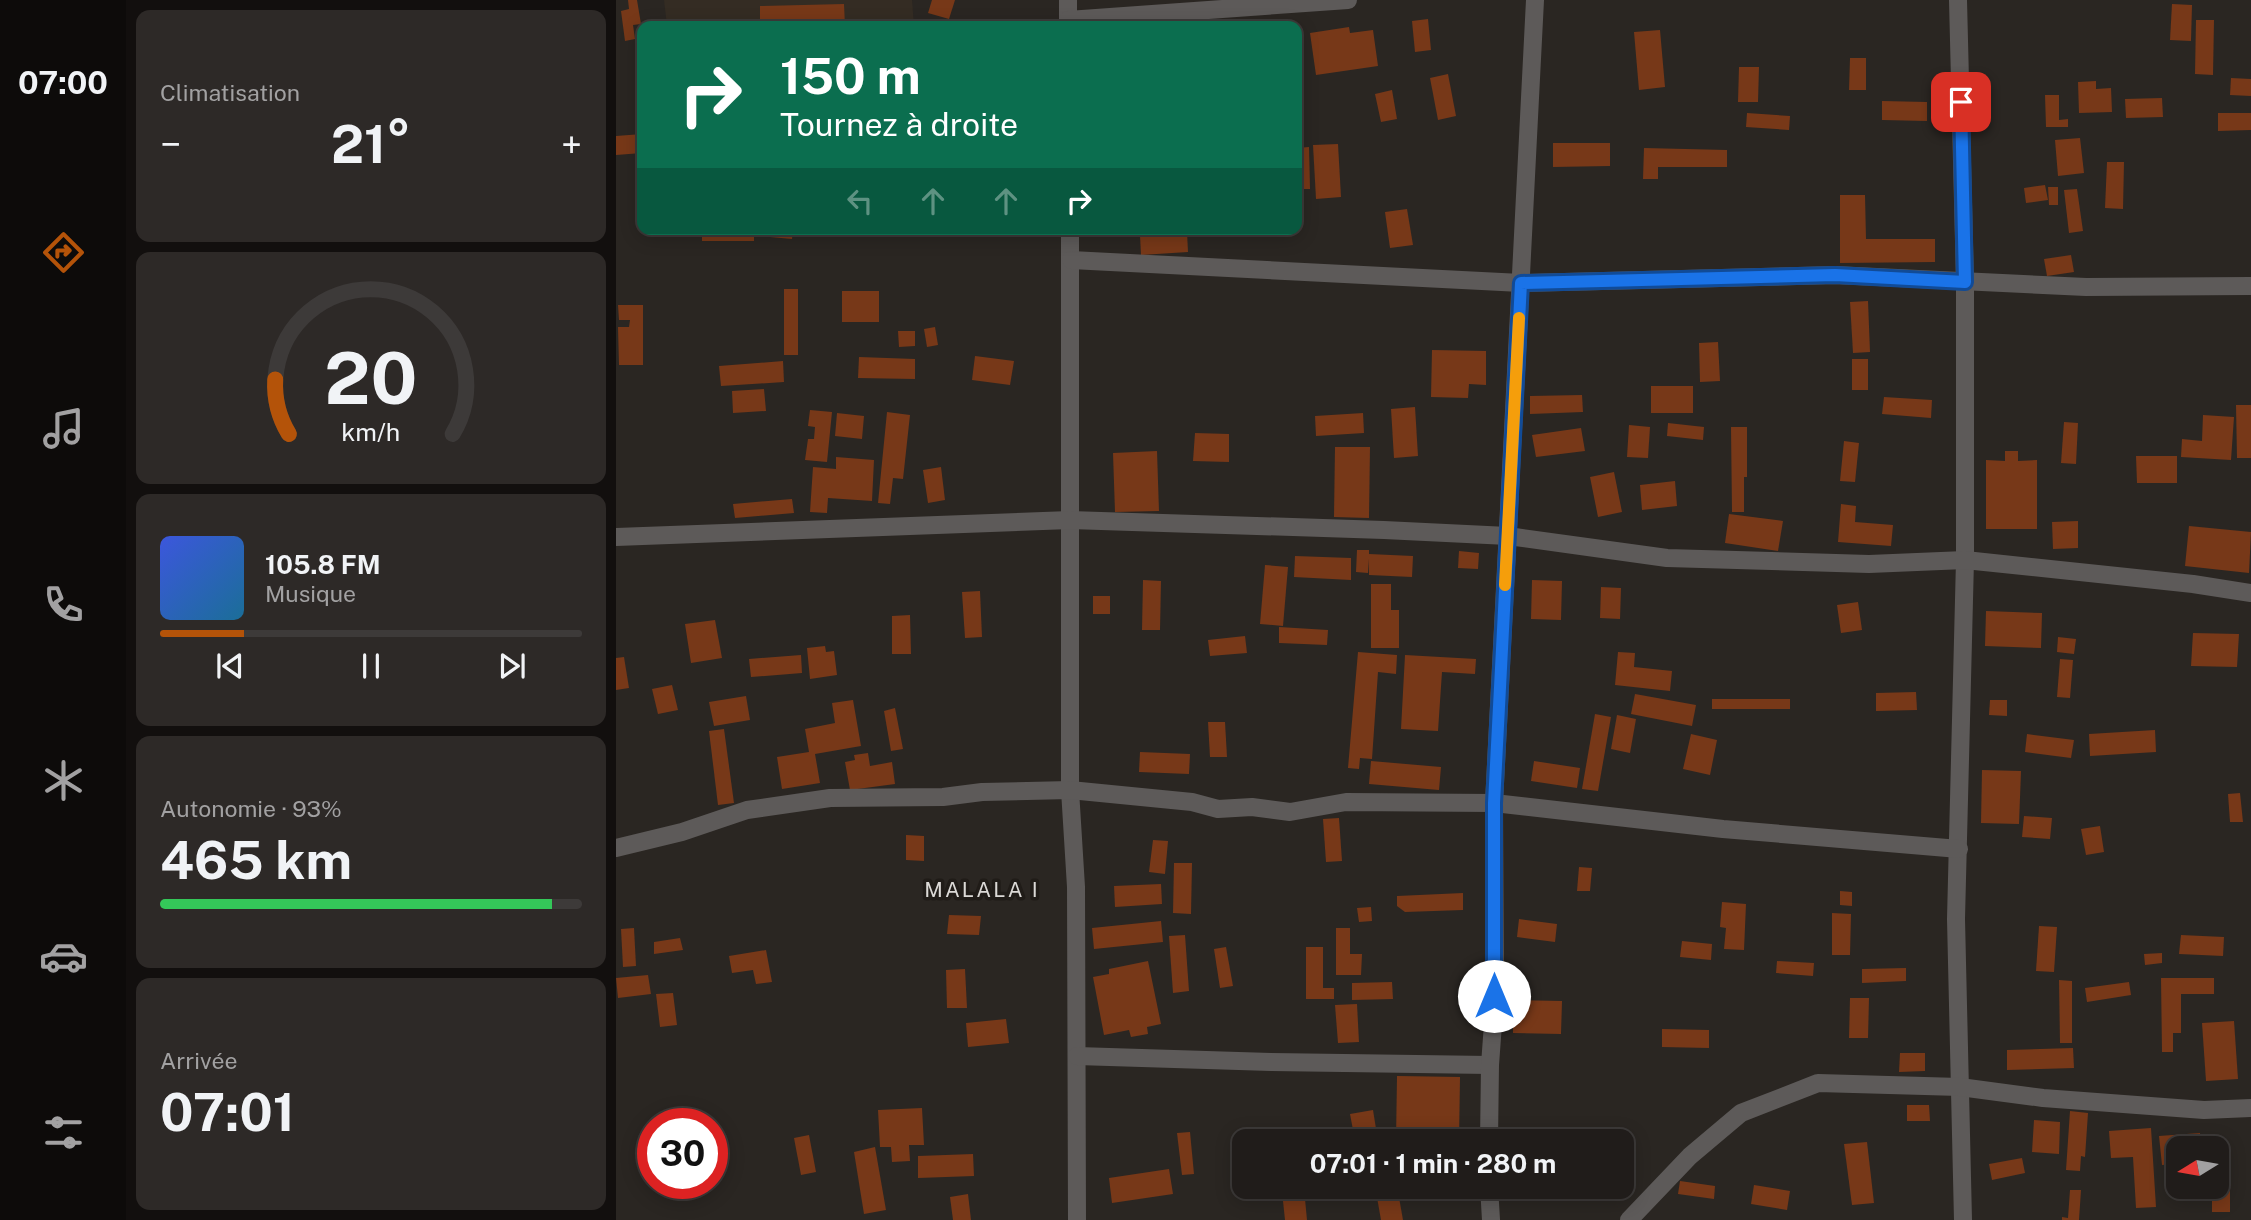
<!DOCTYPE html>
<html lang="fr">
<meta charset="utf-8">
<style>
body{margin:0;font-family:"Public Sans",sans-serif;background:#2d2927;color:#f1f3f6;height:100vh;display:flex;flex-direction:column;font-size:26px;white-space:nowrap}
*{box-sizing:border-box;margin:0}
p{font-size:23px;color:#a2a1a2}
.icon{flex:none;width:38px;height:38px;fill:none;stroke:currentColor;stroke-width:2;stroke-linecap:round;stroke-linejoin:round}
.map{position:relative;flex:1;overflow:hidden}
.details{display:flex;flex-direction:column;gap:10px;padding:10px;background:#120f0e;width:490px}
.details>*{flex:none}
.top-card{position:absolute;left:21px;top:21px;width:665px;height:214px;border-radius:14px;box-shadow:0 4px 18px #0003,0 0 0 2px #3d3a39;background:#0b6e4f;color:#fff;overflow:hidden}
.needle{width:46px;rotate:259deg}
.tools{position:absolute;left:1550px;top:1136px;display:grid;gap:14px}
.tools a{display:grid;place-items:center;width:63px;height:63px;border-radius:14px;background:#201c1a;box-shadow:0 4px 18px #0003,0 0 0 2px #3d3a39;font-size:35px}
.speed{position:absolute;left:21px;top:1108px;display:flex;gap:14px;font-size:35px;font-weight:700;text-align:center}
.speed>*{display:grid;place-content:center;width:91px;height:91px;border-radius:50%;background:#201c1a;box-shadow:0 4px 18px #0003,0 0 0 2px #3d3a39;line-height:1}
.speed .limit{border:10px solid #d22;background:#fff;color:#111}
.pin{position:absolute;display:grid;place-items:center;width:60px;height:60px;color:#fff;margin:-30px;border-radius:14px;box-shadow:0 4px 10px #0006}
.me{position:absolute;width:77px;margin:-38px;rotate:0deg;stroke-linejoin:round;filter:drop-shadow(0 0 5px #0008)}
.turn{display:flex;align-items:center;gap:24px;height:147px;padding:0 28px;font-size:32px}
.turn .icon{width:91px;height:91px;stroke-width:2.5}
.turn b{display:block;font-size:49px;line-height:60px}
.lanes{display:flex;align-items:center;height:66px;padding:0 28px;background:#0003;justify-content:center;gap:35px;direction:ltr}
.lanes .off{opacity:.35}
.big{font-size:52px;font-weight:700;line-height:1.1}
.details .tile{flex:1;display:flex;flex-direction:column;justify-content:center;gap:10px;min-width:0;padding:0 24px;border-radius:14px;background:#2d2927}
.details .dial{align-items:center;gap:0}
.dial svg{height:182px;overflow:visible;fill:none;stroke:#3d3a39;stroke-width:7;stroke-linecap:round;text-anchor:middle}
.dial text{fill:#f1f3f6;stroke:none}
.song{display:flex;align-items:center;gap:21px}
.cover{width:84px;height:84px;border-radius:10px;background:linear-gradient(135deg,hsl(230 70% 55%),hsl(200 70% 35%))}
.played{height:7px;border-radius:4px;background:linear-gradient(90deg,#b45309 20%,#3d3a39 20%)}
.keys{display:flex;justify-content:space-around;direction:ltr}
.heat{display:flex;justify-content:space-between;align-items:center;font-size:38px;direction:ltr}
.charge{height:10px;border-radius:5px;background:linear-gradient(90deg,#34c759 93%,#3d3a39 0)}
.trip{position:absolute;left:616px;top:1129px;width:402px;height:70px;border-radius:14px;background:#201c1a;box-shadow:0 4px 18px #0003,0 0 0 2px #3d3a39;font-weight:700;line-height:70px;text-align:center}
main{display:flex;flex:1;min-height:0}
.dock{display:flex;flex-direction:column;width:126px;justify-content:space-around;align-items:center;background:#0d0b0a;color:#a2a1a2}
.dock .icon{width:49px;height:49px}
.dock .on{color:#b45309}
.dock b{font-size:32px;color:#f1f3f6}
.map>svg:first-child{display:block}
.built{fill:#342c23}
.building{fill:#773818}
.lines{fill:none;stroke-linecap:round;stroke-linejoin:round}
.minor{stroke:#5d5a59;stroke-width:18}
.route-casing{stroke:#114b97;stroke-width:18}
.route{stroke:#1a73e8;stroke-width:12}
.slow{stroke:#f59e0b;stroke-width:12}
.labels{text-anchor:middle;stroke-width:7;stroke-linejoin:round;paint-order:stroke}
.quarter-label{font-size:21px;letter-spacing:2px;fill:#dbd9d6;stroke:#201c18}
</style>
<main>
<nav class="dock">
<b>07:00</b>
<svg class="icon on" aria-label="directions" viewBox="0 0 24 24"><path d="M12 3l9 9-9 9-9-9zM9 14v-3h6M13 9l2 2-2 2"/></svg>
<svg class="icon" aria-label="music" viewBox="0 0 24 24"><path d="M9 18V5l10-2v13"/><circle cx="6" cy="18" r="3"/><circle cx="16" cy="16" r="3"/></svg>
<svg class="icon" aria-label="phone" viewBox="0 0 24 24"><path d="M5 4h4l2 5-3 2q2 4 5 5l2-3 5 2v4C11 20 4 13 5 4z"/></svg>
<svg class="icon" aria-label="climate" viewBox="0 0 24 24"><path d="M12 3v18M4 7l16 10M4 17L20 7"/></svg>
<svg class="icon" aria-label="car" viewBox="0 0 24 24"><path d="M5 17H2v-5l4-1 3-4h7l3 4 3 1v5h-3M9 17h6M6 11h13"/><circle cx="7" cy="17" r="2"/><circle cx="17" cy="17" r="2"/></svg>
<svg class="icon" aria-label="filters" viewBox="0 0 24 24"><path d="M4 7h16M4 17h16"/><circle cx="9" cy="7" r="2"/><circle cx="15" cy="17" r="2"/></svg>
</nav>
<section class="details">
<div class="tile"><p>Climatisation</p>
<div class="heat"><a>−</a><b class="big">21°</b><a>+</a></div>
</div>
<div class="tile dial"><svg viewBox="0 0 100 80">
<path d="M14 69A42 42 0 1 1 86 69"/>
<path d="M14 69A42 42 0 0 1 8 45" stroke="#b45309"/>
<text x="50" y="56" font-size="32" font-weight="700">20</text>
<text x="50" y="72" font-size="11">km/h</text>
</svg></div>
<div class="tile">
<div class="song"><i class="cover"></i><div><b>105.8 FM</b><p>Musique</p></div></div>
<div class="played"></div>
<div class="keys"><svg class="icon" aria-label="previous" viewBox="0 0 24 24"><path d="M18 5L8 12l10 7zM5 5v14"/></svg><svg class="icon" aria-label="pause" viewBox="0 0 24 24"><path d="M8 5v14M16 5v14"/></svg><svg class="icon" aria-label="next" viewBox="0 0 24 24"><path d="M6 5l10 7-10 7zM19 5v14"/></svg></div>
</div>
<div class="tile"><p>Autonomie · 93%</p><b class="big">465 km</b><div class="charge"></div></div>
<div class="tile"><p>Arrivée</p><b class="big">07:01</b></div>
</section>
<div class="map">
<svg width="1635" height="1220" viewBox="0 0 1635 1220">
<rect width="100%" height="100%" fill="#2a2622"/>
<polygon class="built" points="48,0 296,0 298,26 51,26"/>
<g class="building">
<polygon points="12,0 21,0 25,24 17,25 19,39 9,41 5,11 13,9"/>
<polygon points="316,0 339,0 333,19 312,13"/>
<polygon points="228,4 229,26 144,26 144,6"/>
<polygon points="1556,4 1576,5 1575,41 1554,40"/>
<polygon points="812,19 815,50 799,52 796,21"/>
<polygon points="1580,20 1598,20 1597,75 1579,74"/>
<polygon points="733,27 734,33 757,30 762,66 700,75 694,33"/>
<polygon points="1044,30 1049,87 1023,90 1018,32"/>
<polygon points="1234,58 1250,58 1250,90 1233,90"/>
<polygon points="1123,67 1143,67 1142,102 1122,102"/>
<polygon points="832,74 840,116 822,120 814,78"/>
<polygon points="1615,78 1635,79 1635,96 1614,95"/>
<polygon points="1480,81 1480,89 1495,88 1496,112 1463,113 1462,82"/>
<polygon points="776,90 781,119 765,122 759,94"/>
<polygon points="1429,95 1443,95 1443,120 1452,119 1452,127 1430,127"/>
<polygon points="1546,98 1547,117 1510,118 1509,99"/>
<polygon points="1266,101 1311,102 1311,121 1266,120"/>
<polygon points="1131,113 1174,116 1173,130 1130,127"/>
<polygon points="1602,113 1635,113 1635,130 1602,131"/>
<polygon points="26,134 26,153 0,155 0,136"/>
<polygon points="1464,138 1468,173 1442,176 1439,140"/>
<polygon points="937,143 994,143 994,166 937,167"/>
<polygon points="722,144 725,197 700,199 697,145"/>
<polygon points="693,147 694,189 681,189 681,148"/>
<polygon points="1028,148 1111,150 1111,167 1042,167 1042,179 1027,179"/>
<polygon points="1491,162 1508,162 1507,209 1489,208"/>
<polygon points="1429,185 1432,200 1410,203 1408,188"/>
<polygon points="1432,187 1442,187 1442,205 1433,205"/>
<polygon points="1461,189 1467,231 1453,233 1448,190"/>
<polygon points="1224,195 1249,195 1250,239 1319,239 1319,262 1224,263"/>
<polygon points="791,209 797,245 774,248 769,212"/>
<rect x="86" y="229" width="52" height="12"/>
<polygon points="155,229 177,229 176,239 154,237"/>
<polygon points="571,232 572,252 525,255 524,235"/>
<polygon points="1455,255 1458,272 1431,276 1428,259"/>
<rect x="168" y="289" width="14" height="66"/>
<rect x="226" y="291" width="37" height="31"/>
<polygon points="1252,301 1254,352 1237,353 1234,302"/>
<polygon points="2,305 27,305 27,365 3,365 2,327 13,327 14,320 3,320"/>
<polygon points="319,327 322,345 311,347 308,329"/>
<polygon points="282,331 299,331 299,346 283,347"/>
<polygon points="1102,342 1104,381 1084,382 1083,343"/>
<polygon points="816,350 870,351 870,385 853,384 852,398 815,397"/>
<polygon points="359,356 398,361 394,385 356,380"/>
<polygon points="243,357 299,359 299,379 242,378"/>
<rect x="1236" y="359" width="16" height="31"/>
<polygon points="167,361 168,382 105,386 103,366"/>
<rect x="1035" y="386" width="42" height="27"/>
<polygon points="148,389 150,411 117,413 116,391"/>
<polygon points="966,395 967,412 914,414 914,396"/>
<polygon points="1268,397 1316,400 1315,418 1266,414"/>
<polygon points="1620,405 1635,405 1635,458 1621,458"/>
<polygon points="799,407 802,456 778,458 775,409"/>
<polygon points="194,410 216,412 211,462 189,460 192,439 198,439 199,427 192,426"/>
<polygon points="271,412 294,415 287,479 277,478 274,504 262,503"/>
<polygon points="221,413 248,416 246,439 219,436"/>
<polygon points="747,413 748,433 700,436 699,416"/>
<polygon points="1587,415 1618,417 1615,460 1565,457 1566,439 1586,441"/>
<polygon points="1448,422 1462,423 1460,464 1445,463"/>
<polygon points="1052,423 1088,427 1087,440 1051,436"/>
<polygon points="1013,425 1034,427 1032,458 1011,457"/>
<polygon points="1115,427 1131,427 1131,477 1128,477 1128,512 1116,512"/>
<polygon points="965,428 969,451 920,457 916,435"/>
<polygon points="579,433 613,434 613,462 577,461"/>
<polygon points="1228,441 1243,443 1239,482 1224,481"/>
<polygon points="719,447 754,447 753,518 718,517"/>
<polygon points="541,451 543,511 499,512 497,453"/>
<polygon points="1389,451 1402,451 1402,461 1421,460 1421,529 1370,529 1370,460 1389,461"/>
<polygon points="1520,456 1561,456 1561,483 1521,483"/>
<polygon points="220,457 258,460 256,501 212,498 211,513 194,512 197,467 220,469"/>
<polygon points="325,467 329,500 312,503 307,470"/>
<polygon points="998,472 1006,512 982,517 974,477"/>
<polygon points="1059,481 1061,506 1026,510 1024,485"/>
<polygon points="176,499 178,513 119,518 117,504"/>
<polygon points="1225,504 1240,506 1239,522 1277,525 1275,546 1222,542"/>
<polygon points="1113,514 1167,521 1162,551 1109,543"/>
<polygon points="1462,521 1462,548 1437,549 1436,522"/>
<polygon points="1573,526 1635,532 1633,573 1569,566"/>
<polygon points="741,550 753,550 753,554 797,556 796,577 753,575 753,559 752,573 740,572"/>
<polygon points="843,551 863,553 862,569 842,568"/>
<polygon points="679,556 735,558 735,580 678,577"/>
<polygon points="649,565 672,567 667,626 644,624"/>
<polygon points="527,580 545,581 544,630 526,630"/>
<polygon points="916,580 946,581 945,620 915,619"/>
<polygon points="755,584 775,584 775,610 783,610 783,648 755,648"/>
<polygon points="985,587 1005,588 1004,619 984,618"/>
<polygon points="364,591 366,637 349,638 346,592"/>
<rect x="477" y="596" width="17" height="18"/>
<polygon points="1242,602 1246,630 1225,633 1221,605"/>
<polygon points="1370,611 1426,613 1425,648 1369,646"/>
<polygon points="294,615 295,654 276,654 276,616"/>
<polygon points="99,620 106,658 75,663 69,624"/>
<polygon points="663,627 712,630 711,645 663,643"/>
<polygon points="1577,633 1623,634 1621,667 1575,666"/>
<polygon points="629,636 631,653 594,656 592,640"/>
<polygon points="1442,637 1460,639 1458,654 1441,652"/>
<polygon points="209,646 210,652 218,651 221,675 194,679 191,648"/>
<polygon points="742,652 781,655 780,674 762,672 756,759 744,758 743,769 732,768"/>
<polygon points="1002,652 1019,653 1018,667 1056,671 1054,691 999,685"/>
<polygon points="185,655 186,673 135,677 133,659"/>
<polygon points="789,655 860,659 859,674 826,672 822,731 785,729"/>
<polygon points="8,657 13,688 0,690 0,658"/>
<polygon points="1444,659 1457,660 1454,698 1441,697"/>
<polygon points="56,685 62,710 42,714 36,689"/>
<polygon points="1300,692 1301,710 1260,711 1260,693"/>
<polygon points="1019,694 1080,705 1076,726 1015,714"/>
<polygon points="130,696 134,720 98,726 93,702"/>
<rect x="1096" y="699" width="78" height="10"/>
<polygon points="237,700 245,746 199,754 204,783 166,789 161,757 193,752 189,729 219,723 216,703"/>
<polygon points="1374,700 1391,700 1391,716 1373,715"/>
<polygon points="279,708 287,749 275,751 268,711"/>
<polygon points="979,714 995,717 982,791 966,789"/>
<polygon points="1001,715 1020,719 1014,753 995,749"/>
<polygon points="592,722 609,722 611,757 594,757"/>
<polygon points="108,729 118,803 102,805 93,731"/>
<polygon points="1539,730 1540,752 1474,756 1473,734"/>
<polygon points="1075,734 1101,740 1094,775 1067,769"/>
<polygon points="1411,734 1458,740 1455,758 1409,752"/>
<polygon points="524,752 574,754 573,774 523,772"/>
<polygon points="252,753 254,766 276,762 279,784 234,790 229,762 239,760 238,755"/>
<polygon points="755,761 825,767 823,790 753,784"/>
<polygon points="918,761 964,768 961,788 915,781"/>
<polygon points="1366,770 1405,771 1403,824 1365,823"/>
<polygon points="1624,793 1627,822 1614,822 1612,794"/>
<polygon points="1408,816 1436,818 1434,839 1406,837"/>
<polygon points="723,818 726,861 710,862 707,819"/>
<polygon points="1484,826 1488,852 1470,855 1465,829"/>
<polygon points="290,835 308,836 308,861 290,860"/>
<polygon points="537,840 552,841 549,874 533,872"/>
<polygon points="558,863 576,863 575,914 557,913"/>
<polygon points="963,867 976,868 974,891 961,891"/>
<polygon points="545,884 546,904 499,907 498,886"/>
<polygon points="1224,891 1236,892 1236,906 1224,905"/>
<polygon points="847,893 847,910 789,912 781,906 781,896"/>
<polygon points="1106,902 1130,904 1128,950 1108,949 1110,928 1104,927"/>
<polygon points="755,907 756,921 743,922 741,908"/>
<polygon points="1216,913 1235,914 1234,955 1216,955"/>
<polygon points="333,915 365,916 363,935 331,934"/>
<polygon points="903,919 941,924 939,942 901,937"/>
<polygon points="545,921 547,942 478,949 476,928"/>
<polygon points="1423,926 1441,927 1438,972 1420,971"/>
<polygon points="18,928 20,966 7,967 5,929"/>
<polygon points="720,928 734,928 734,954 746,954 745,975 720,975"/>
<polygon points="569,935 573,991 557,993 553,936"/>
<polygon points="1565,935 1608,937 1607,956 1563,954"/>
<polygon points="64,938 67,950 38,954 38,942"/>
<polygon points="1066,941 1096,944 1095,960 1064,957"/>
<polygon points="610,947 617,986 604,988 598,949"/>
<polygon points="690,947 707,947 707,988 718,988 718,999 690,999"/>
<polygon points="150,950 156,982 140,984 137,970 116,973 113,956"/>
<polygon points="1546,953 1546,963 1529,965 1528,954"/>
<polygon points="532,961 545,1024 531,1027 532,1034 515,1037 513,1030 488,1035 477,977 493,974 493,969"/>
<polygon points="1161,961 1198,963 1197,976 1160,973"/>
<polygon points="1290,968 1290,981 1246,983 1246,969"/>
<polygon points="349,969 351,1008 331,1008 330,970"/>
<polygon points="32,975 35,994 2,998 0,978"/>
<polygon points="1545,978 1598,978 1598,994 1565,994 1565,1033 1557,1033 1557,1052 1546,1052"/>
<polygon points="1443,980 1456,981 1456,1043 1444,1043"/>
<polygon points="776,982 777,999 736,1000 736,983"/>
<polygon points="1513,982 1515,995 1471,1002 1469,988"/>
<polygon points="57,993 61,1025 44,1027 40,994"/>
<polygon points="1234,998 1253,998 1252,1038 1233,1038"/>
<polygon points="897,1000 946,1001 945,1034 897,1033"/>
<polygon points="741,1004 743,1042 722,1043 719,1005"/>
<polygon points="390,1019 393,1043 352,1047 350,1023"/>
<polygon points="1618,1021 1622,1079 1590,1081 1586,1023"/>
<polygon points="1046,1029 1093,1030 1093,1048 1046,1047"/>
<polygon points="1457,1048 1458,1068 1391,1070 1391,1050"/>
<polygon points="1284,1053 1309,1053 1309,1071 1283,1072"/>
<polygon points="781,1076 844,1077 843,1141 780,1141"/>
<polygon points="1291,1105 1313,1105 1314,1121 1291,1121"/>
<polygon points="306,1108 308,1145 293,1145 294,1161 276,1162 275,1147 264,1147 262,1110"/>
<polygon points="757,1110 762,1141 739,1141 734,1114"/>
<polygon points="1454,1111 1472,1113 1469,1157 1465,1156 1464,1171 1450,1170"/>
<polygon points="1418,1120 1444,1122 1443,1154 1416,1152"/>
<polygon points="1535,1128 1540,1207 1520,1208 1517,1157 1495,1158 1493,1131"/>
<polygon points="574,1132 578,1174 566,1175 561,1133"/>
<polygon points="1584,1133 1585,1148 1563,1148 1563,1164 1546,1165 1543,1136"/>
<polygon points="193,1135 200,1172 185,1175 178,1138"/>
<polygon points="1251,1142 1258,1203 1236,1205 1228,1144"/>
<polygon points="259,1147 270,1210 248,1214 238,1152"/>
<polygon points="357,1154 358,1176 302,1178 302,1156"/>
<polygon points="1406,1158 1409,1173 1376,1180 1373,1164"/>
<polygon points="553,1169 557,1194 496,1203 493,1178"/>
<polygon points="1601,1180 1614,1180 1614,1212 1596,1212 1596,1186 1601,1186"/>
<polygon points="1064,1181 1099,1186 1098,1199 1062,1194"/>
<polygon points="1138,1185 1174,1191 1171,1210 1135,1204"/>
<polygon points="759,1186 781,1186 787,1220 765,1220"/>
<polygon points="1454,1190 1465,1190 1463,1220 1446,1220 1446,1217 1452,1218"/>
<polygon points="352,1194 355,1220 337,1220 334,1197"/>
<polygon points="689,1199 691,1220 669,1220 667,1201"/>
</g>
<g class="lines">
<g class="minor">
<polyline points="452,0 452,26"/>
<polyline points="1342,0 1349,282 1349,560 1340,919 1347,1220"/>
<polyline points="452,20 732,0"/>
<polyline points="454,229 454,790 460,887 461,1220"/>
<polyline points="455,260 905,283 1219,275 1470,287 1635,286"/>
<polyline points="0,537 454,520 768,530 892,536 1051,558 1253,564 1349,560 1577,584 1635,593"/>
<polyline points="0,848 66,832 131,810 214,798 327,797 366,792 454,790 576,802 602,809 636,807 674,812 730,802 878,803 1107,829 1343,849"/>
<polyline points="461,1056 655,1062 874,1065"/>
<polyline points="873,1141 874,1065 879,996 878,803 919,0"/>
<polyline points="873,1186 875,1220"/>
<polyline points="1013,1220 1074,1156 1125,1113 1202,1083 1344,1087 1427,1098 1588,1110 1635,1108"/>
</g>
</g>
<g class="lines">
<defs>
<polyline id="route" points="878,996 878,803 905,283 1219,275 1349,282 1345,102"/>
</defs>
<use href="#route" class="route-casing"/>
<use href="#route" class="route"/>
<polyline class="slow" points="889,585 903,318"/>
</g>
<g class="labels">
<g class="quarter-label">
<text x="366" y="897">MALALA I</text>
</g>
</g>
</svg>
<div class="tools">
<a><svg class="needle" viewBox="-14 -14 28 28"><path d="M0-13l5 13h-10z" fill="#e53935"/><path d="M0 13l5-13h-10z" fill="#a2a1a2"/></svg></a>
</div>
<div class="speed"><div class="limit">30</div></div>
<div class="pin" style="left:1345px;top:102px;background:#d93025"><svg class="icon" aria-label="arrive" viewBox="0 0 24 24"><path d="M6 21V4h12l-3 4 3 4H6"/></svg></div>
<svg class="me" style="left:878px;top:996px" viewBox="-20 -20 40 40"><circle r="19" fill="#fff"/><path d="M0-13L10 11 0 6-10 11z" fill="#1a73e8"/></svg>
<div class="trip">07:01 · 1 min · 280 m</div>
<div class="top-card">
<div class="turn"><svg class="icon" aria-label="right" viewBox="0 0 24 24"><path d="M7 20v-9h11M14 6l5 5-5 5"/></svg><div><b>150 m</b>Tournez à droite</div></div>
<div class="lanes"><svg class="icon off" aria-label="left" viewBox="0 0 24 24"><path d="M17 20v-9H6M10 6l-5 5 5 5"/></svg><svg class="icon off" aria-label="ahead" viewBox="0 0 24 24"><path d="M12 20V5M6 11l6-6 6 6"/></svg><svg class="icon off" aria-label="ahead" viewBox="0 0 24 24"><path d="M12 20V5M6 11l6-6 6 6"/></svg><svg class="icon" aria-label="right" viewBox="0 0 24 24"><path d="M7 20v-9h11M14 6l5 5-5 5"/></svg></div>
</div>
</div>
</main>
